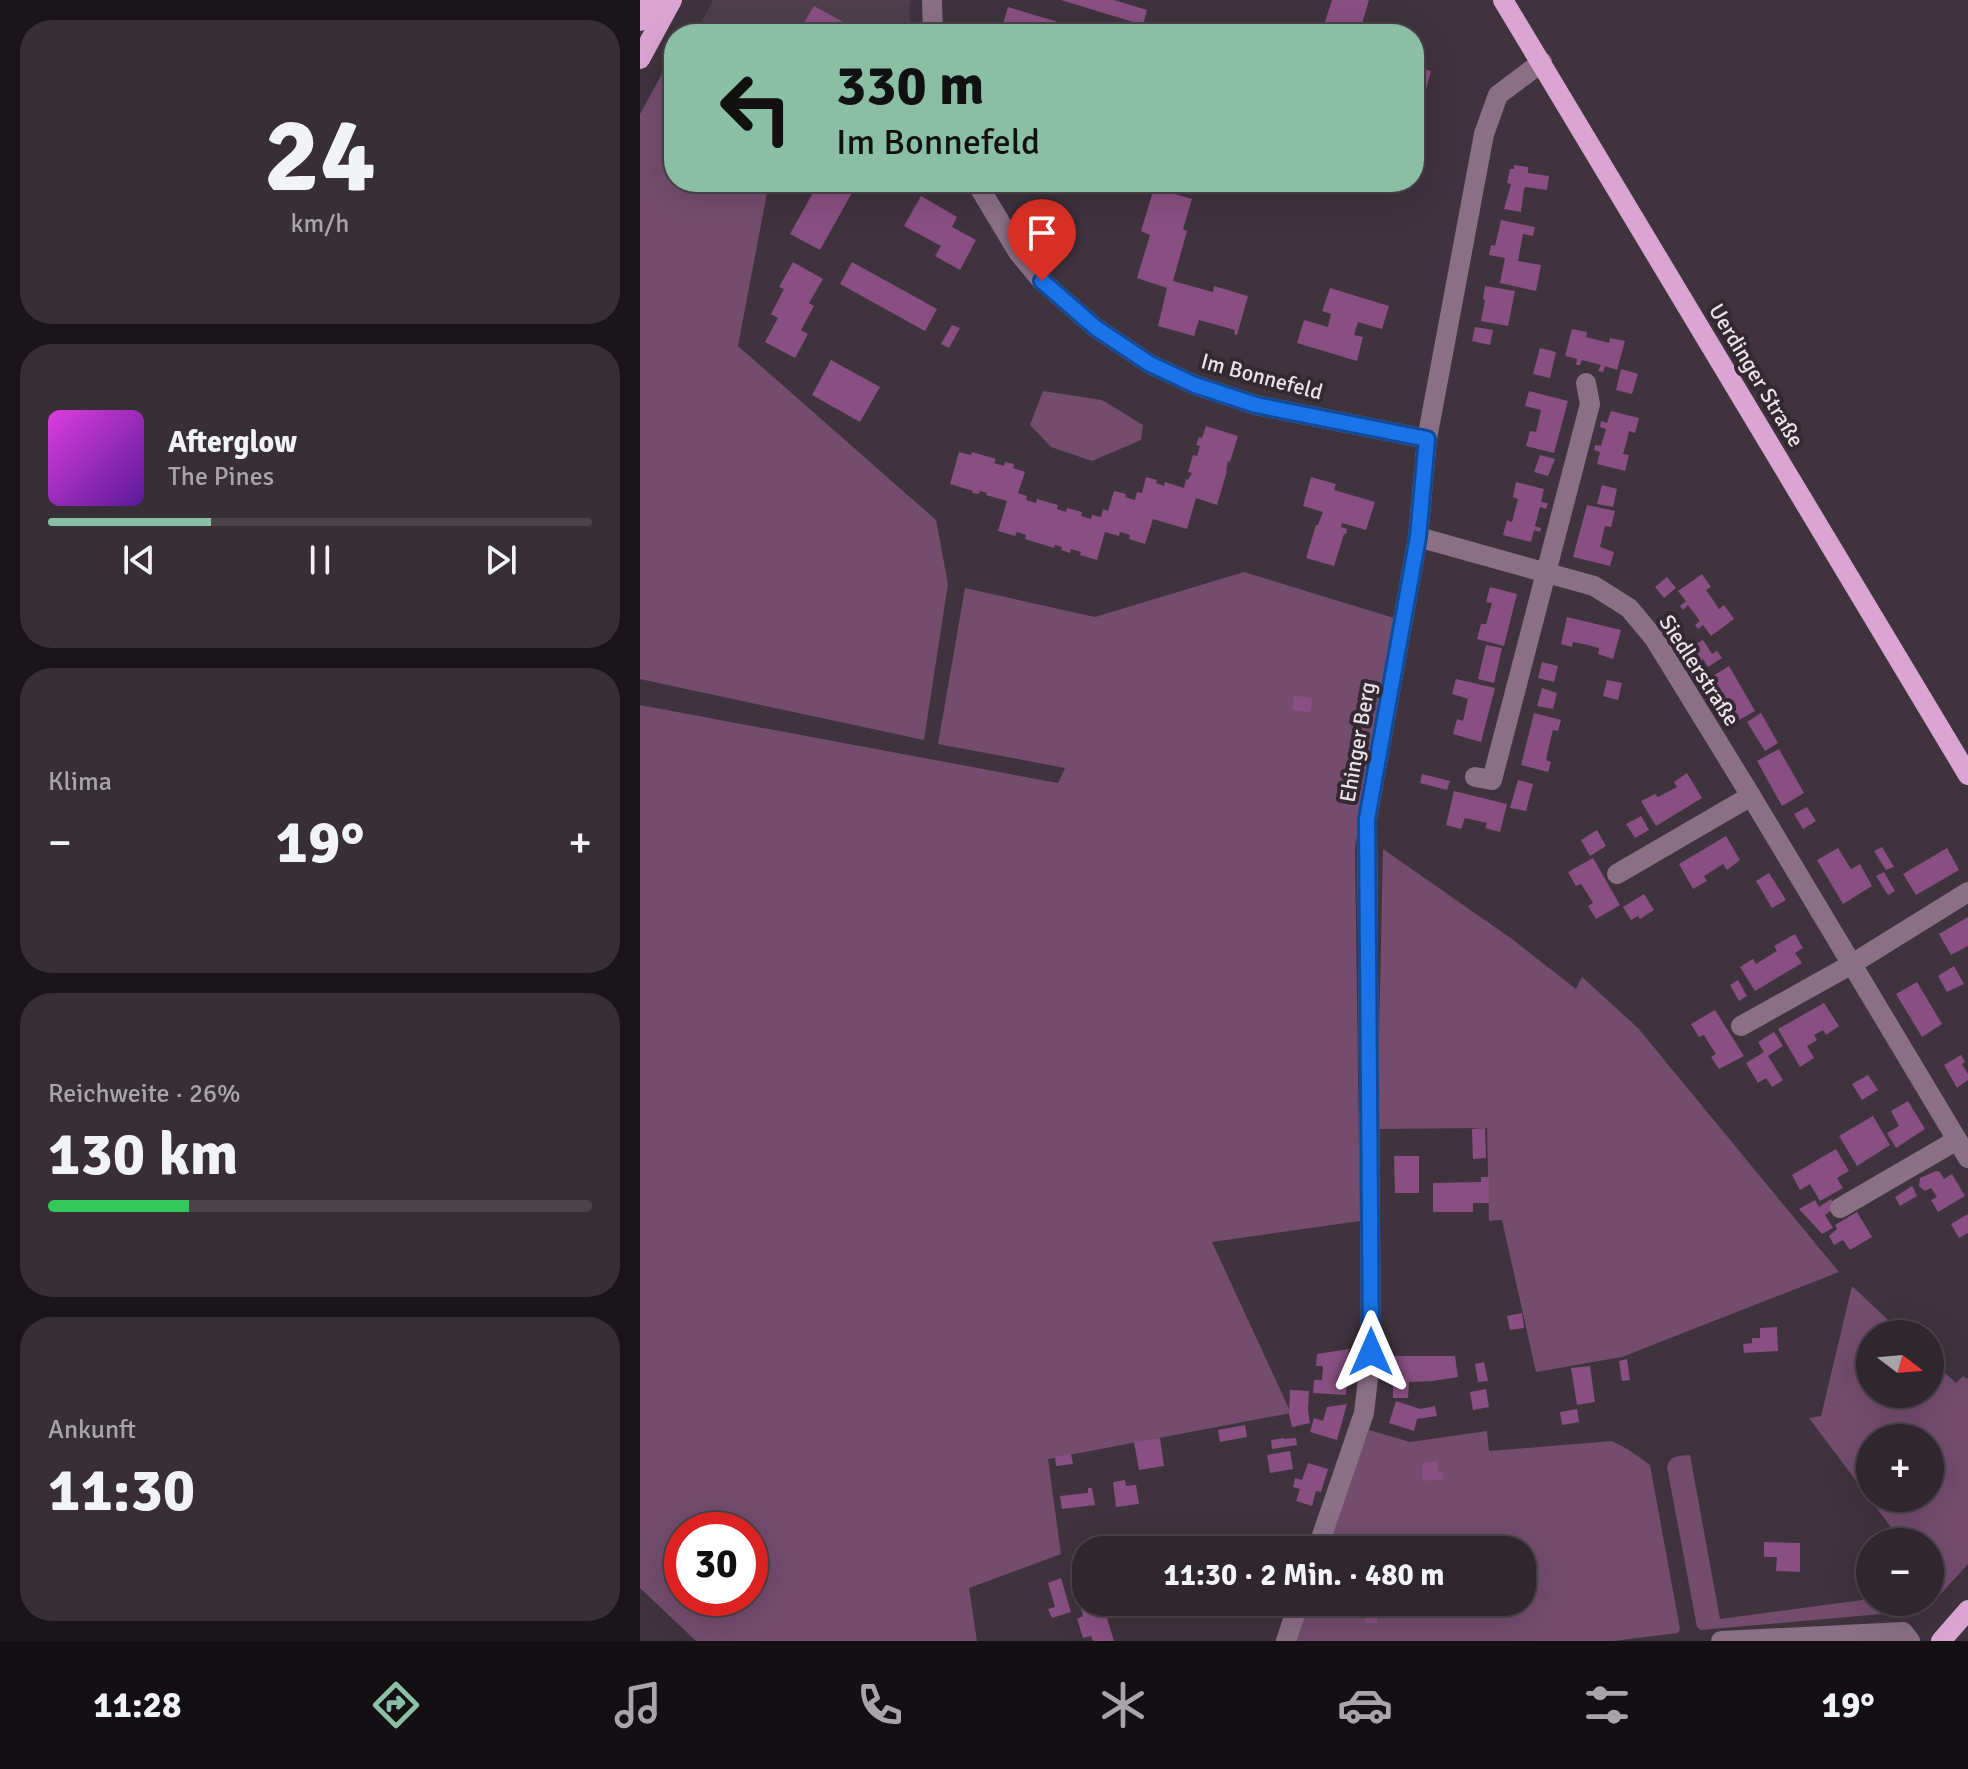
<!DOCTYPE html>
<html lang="de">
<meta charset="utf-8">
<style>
body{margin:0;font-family:Signika,sans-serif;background:#372e36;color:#f1f3f6;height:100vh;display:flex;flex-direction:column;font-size:30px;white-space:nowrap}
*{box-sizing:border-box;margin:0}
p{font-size:26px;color:#a7a5aa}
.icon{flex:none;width:44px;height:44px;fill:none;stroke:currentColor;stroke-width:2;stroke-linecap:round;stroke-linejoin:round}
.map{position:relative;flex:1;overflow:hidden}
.side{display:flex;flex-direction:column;gap:20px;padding:20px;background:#1a1519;width:640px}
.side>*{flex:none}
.banner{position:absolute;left:24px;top:24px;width:760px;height:168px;border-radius:32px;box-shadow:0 8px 32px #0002,0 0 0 2px #4a434a;background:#8abfa5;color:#111;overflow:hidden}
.needle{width:52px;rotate:106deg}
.buttons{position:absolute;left:1216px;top:1320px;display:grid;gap:16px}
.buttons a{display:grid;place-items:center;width:88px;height:88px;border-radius:50%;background:#2f262e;box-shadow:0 8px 32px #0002,0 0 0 2px #4a434a;font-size:40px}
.speed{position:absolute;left:24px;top:1512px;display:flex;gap:16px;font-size:40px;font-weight:700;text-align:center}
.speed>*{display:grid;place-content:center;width:104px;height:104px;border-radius:50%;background:#2f262e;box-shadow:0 8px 32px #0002,0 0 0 2px #4a434a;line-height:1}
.speed .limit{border:12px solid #d22;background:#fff;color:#111}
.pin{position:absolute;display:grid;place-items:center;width:68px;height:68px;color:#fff;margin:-82px -34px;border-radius:50% 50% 50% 0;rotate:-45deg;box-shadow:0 0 8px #0007}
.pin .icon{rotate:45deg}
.me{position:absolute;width:88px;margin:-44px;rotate:0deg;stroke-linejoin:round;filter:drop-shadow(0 0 6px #0008)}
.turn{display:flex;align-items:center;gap:28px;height:168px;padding:0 40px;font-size:36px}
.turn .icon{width:104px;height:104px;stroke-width:2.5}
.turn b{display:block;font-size:56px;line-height:68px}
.big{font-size:60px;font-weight:800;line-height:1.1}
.side .card{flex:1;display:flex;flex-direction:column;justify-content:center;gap:12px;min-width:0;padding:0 28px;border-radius:32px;background:#372e36}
.side .dial{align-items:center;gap:0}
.dial b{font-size:104px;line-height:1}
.song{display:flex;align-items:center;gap:24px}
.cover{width:96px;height:96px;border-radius:12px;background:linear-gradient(135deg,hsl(300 70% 55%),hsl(270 70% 35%))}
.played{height:8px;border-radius:4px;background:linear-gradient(90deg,#8abfa5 30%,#4a434a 30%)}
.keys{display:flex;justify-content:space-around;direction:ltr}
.heat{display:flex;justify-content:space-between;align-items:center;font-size:44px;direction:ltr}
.charge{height:12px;border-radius:6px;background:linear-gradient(90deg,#34c759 26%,#4a434a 0)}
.trip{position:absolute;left:432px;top:1536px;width:464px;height:80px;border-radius:32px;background:#2f262e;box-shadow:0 8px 32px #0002,0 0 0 2px #4a434a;font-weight:800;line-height:80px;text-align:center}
.dock{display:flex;height:128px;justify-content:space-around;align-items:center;background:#130f12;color:#a7a5aa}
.dock .icon{width:56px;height:56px}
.dock .selected{color:#8abfa5}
.dock b{font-size:36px;color:#f1f3f6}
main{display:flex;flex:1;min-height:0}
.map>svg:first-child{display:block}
.built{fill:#4e3e4c}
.green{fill:#734c6e;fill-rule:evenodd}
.building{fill:#894f82}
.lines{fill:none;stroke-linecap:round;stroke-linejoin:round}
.minor{stroke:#8a6f85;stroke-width:20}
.major{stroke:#dba4d2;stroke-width:20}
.route-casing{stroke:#114b97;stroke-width:20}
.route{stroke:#1a73e8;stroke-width:14}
.labels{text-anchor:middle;stroke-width:8;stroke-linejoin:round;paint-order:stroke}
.street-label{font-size:22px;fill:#eae2e8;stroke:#342932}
</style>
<main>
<section class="side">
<div class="card dial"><b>24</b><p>km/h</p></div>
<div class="card">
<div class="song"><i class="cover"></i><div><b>Afterglow</b><p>The Pines</p></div></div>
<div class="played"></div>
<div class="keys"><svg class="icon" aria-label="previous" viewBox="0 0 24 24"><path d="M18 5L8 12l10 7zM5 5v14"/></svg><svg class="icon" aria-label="pause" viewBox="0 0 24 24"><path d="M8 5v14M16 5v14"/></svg><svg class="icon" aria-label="next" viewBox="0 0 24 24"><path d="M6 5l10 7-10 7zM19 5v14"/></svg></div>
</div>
<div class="card"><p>Klima</p>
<div class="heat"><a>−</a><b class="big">19°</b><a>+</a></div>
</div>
<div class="card"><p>Reichweite · 26%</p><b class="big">130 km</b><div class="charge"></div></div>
<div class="card"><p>Ankunft</p><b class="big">11:30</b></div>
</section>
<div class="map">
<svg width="1328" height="1641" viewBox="0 0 1328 1641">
<rect width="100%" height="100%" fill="#3f333d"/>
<polygon class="built" points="73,0 270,0 269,12 272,34 55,34"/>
<g class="green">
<polygon points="34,52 34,182 129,182 98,346 296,520 308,584 284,740 0,679 0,114"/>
<polygon points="403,391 462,400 503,425 501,440 452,461 411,447 390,425"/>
<path d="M604,572L754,618L715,848L720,1221L572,1242L651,1413L408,1459L421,1554L329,1588L337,1641H56L0,1588V705L418,783L425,768L298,744L325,588L455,617ZM42,1530H110V1598H42Z"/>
<polygon points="743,849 872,939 936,989 942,977 998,1028 1199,1272 982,1357 896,1372 862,1220 849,1221 847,1128 737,1129"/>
<path d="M1212,1286L1263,1334H1230V1394H1290V1359L1316,1383L1323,1376L1328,1379V1564L1286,1610L1061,1630L1057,1627L1027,1467C1030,1455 1039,1456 1050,1455L1080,1619L1230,1599V1602H1290V1542H1262L1169,1418L1181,1416ZM1230,1438H1290V1498H1230Z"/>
<polygon points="729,1430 770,1442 847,1431 849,1451 972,1441 989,1450 1010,1465 1040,1629 1038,1633 973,1641 651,1641 666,1602 882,1602 882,1550 685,1550"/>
</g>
<g class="building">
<polygon points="421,0 474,0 507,10 503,25"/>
<polygon points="692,0 729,0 719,34 681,34"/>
<polygon points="174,6 225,34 157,34"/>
<polygon points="368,7 455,33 455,34 360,34"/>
<polygon points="774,66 791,71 781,107 774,105"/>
<polygon points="874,165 888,167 888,173 909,176 907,190 886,187 884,189 881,212 864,209 871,184 867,183 870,169 874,169"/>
<polygon points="179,182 218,182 180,250 150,234"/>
<polygon points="514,188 552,199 543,229 547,231 533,281 573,292 574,286 608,296 597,335 594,334 595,330 559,320 554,336 518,326 527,288 497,278 510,235 501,231"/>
<polygon points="281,196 317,217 312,227 336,240 320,270 295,256 301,246 264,226"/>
<polygon points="861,220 895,227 893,236 883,234 878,261 901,265 896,291 860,283 865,258 849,255 851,245 855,246"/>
<polygon points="153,262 183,279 169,303 174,306 161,330 168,334 155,358 125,342 138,318 131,314 144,289 139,287"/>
<polygon points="212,262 297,309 285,331 200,284"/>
<polygon points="845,286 875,291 868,326 841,321 845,300 843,299"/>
<polygon points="690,288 749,306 742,329 718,322 714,335 723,337 717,361 657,343 664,320 688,327 691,314 682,311"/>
<polygon points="312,325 320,328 309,348 301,344"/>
<polygon points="835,327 853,330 850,345 832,341"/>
<polygon points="932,329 947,332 946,337 969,343 970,338 985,341 977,370 965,366 963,372 958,371 961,365 942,360 940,365 936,365 937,359 925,356"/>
<polygon points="900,348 916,352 910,378 893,374"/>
<polygon points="191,360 240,387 220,422 172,395"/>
<polygon points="981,369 998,374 992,394 976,390"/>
<polygon points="889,391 928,401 914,453 886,446 890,431 896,432 901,410 885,406"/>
<polygon points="971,411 999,418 995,433 989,431 986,444 983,454 989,455 985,471 957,464 960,452 954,450 955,445 961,446 966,429 960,427 961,421 967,423"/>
<polygon points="566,426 598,436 590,462 588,461 586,471 587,471 577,505 556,498 547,529 513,519 505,544 489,539 490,535 480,532 479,536 465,532 457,560 440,555 441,552 431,549 430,553 421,550 422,547 415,545 414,548 385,539 386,535 377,532 375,536 358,531 367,501 346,495 347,493 340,491 339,494 332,493 333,491 310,484 319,452 331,455 332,452 356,459 354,463 364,466 365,462 374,464 373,468 385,472 378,493 387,496 386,500 396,503 397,499 418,505 417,509 426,512 427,508 442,512 441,516 451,519 452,515 461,517 463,509 468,511 474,491 486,494 485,497 495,500 497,492 502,493 506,477 517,480 516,483 524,486 525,482 544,488 546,479 548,480 552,473 548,472 553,455 557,456 560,446 556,445 559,437 562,438"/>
<polygon points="900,455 915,459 908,476 894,472"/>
<polygon points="671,477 696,484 694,490 735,502 726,530 702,523 701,527 707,529 706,534 704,534 694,566 666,558 676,525 678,525 683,512 663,506"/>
<polygon points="876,482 904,489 901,502 908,503 906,509 900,507 895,526 901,528 900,532 894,530 891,542 863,535 867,520 872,522 878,499 873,497"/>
<polygon points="962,485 977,489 973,507 957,504"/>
<polygon points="947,505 975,511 971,527 965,526 960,547 974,552 970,566 933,557"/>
<polygon points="1062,574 1071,587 1066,590 1073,600 1079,609 1084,605 1094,619 1071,636 1063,625 1058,629 1055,625 1060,621 1048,605 1043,610 1040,606 1046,601 1038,591"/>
<polygon points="1027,577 1036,588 1024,598 1015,587"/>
<polygon points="850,587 877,594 864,646 837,639 841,624 846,624 852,603 846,602"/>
<polygon points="927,617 981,630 973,659 958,654 959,648 948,645 933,642 932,647 921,644"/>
<polygon points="1063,640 1072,654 1077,651 1082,658 1068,667 1063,659 1058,663 1049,648"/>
<polygon points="846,645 862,648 854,683 838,679"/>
<polygon points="902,662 918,666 914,682 898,678"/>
<polygon points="1089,666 1115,711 1094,723 1068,679"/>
<polygon points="816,679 855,688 841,742 813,734 817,719 823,721 828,699 812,694"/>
<polygon points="967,680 982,683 978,700 963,696"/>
<polygon points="902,688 917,693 913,709 897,706"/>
<polygon points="654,695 673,699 670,713 652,710"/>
<polygon points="894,713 921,720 918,731 913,730 909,746 906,760 911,762 908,772 881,765"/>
<polygon points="1121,713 1138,743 1125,751 1107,722"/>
<polygon points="1139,749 1164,793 1142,806 1117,761"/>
<polygon points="1047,773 1062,798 1016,826 1001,801 1015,794 1018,797 1037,787 1034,782"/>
<polygon points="782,774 810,781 807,790 780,783"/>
<polygon points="878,780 893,784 886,811 870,808"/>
<polygon points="814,791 867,804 860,832 845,828 847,823 825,818 821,829 806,825"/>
<polygon points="1167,807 1176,821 1163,829 1154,814"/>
<polygon points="1001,816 1009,830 995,838 986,824"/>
<polygon points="957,830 966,846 950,856 941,840"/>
<polygon points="1086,836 1100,860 1087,870 1083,864 1064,876 1067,881 1053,889 1039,864"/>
<polygon points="1242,847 1254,867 1246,870 1234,851"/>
<polygon points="1198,848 1211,869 1220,864 1232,886 1203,904 1177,860"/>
<polygon points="1307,848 1319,870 1276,895 1263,874"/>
<polygon points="953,858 980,905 956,919 948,906 953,903 947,893 941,884 936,886 928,872"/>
<polygon points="1244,872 1255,891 1248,895 1236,876"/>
<polygon points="1129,873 1146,900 1132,908 1116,881"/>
<polygon points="1004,894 1014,910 1000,919 998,916 991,920 983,907"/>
<polygon points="1328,917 1328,946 1311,955 1299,934"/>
<polygon points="1155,934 1163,948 1155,953 1162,963 1115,991 1100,967 1113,959 1116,964 1137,951 1134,946"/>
<polygon points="1314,966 1324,984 1307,992 1298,976"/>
<polygon points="1098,980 1107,996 1099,1001 1090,985"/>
<polygon points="1277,982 1302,1024 1282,1037 1256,994"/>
<polygon points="1184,1003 1199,1026 1186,1035 1183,1030 1174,1035 1177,1040 1167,1046 1174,1058 1160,1067 1138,1029"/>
<polygon points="1075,1010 1104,1056 1079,1069 1071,1057 1076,1054 1070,1045 1064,1035 1059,1037 1051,1024"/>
<polygon points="1134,1032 1143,1046 1128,1056 1143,1080 1132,1087 1126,1078 1118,1083 1106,1063 1124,1052 1118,1042"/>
<polygon points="1321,1055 1325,1062 1322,1064 1328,1074 1328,1080 1317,1088 1304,1065"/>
<polygon points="1228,1075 1238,1090 1222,1100 1212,1084"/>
<polygon points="1268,1101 1285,1129 1256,1148 1247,1133 1259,1126 1251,1111"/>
<polygon points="1233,1116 1250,1145 1217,1166 1199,1136"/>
<polygon points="845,1128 846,1158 833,1159 832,1129"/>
<polygon points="1196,1149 1209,1171 1197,1178 1203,1188 1180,1201 1170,1184 1160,1190 1152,1175"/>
<polygon points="754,1156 779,1156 779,1193 755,1193"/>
<polygon points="1296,1171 1300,1172 1304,1179 1312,1174 1325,1196 1298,1212 1291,1200 1297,1197 1291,1188 1285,1191 1279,1186 1280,1178"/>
<polygon points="841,1177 849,1177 849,1203 833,1203 833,1212 793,1212 793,1183 841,1182"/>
<polygon points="1272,1186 1277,1196 1260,1206 1255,1197"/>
<polygon points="1191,1199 1196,1207 1185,1215 1193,1228 1182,1234 1159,1209 1175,1200 1179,1207"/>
<polygon points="1217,1212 1232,1237 1210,1250 1203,1240 1194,1245 1189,1236 1197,1229 1195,1225"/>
<polygon points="1328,1214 1328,1233 1319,1238 1311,1224"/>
<polygon points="882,1313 884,1328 870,1330 867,1316"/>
<polygon points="1137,1327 1138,1351 1104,1353 1103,1344 1112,1343 1112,1338 1120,1338 1120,1328"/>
<polygon points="709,1349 706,1395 673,1393 674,1380 682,1380 683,1366 676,1366 677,1354"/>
<polygon points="753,1356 815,1356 818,1377 793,1381 769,1382 768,1398 753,1398 753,1374 745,1374 745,1364 753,1364"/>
<polygon points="987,1359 990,1380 982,1381 979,1361"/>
<polygon points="844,1362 848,1381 838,1382 835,1364"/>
<polygon points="950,1366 955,1402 937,1405 931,1368"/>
<polygon points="846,1389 849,1407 833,1410 830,1392"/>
<polygon points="650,1390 669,1391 668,1410 670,1423 652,1427 649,1414"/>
<polygon points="756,1401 780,1409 795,1406 797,1416 777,1419 774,1431 749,1423"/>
<polygon points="707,1404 697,1440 670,1432 674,1418 683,1421 687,1407"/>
<polygon points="937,1409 939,1422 922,1425 920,1412"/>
<polygon points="605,1425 607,1437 580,1442 578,1430"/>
<polygon points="520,1438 524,1466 499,1470 494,1442"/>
<polygon points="644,1438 644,1439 656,1438 657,1445 632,1449 631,1440"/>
<polygon points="650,1451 653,1469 630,1473 627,1455"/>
<polygon points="431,1454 433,1464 416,1466 415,1457"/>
<polygon points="797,1461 798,1472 803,1471 804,1479 783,1481 782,1463"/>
<polygon points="668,1463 688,1469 681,1492 676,1491 672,1506 656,1501 660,1489 653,1487 655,1478 662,1480"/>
<polygon points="485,1480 486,1486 496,1485 499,1504 476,1507 473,1482"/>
<polygon points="448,1488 452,1488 455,1505 422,1509 420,1496 448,1493"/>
<polygon points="1124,1542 1160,1543 1160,1572 1136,1571 1137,1557 1124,1557"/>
<polygon points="421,1578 431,1612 412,1618 408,1609 415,1607 408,1583"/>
<polygon points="462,1602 474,1641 453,1641 451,1636 443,1638 437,1619 443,1616 441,1608"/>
<polygon points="725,1604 737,1605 737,1623 725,1623"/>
</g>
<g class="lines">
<g class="minor">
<polyline points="292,0 293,34"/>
<polyline points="336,182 378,252 402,281 456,328 510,364 555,385 616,405 787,439"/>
<polyline points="778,537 954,586 989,608 1014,638 1111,796 1328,1158"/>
<polyline points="835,777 852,780 950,404 946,383"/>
<polyline points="977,874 1111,796"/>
<polyline points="1101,1026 1212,964 1328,892"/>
<polyline points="1200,1208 1317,1140"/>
<polyline points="677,1550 724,1413 731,1352 727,819 778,537 787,439 844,134 858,95 902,62"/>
<polyline points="646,1641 659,1602"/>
<polyline points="1081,1641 1263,1632 1270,1641"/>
</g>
<g class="major">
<polyline points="863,0 1328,775"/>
<polyline points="0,21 11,0"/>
<polyline points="0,59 32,0"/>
<polyline points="1301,1641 1328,1610"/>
</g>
</g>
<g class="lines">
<defs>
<polyline id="route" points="402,281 456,328 510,364 555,385 616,405 787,439 778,537 727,819 731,1352"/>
</defs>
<use href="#route" class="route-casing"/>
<use href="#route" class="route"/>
</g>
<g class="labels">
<g class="street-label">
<text transform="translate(1117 375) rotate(59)" y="8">Uerdinger Straße</text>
<text transform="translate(622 376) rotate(15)" y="8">Im Bonnefeld</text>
<text transform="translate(1060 670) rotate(57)" y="8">Siedlerstraße</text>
<text transform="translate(717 742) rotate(-80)" y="8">Ehinger Berg</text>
</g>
</g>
</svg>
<div class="buttons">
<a><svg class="needle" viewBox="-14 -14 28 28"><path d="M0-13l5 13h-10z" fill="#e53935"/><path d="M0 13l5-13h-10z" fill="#a7a5aa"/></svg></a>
<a>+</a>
<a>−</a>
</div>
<div class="speed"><div class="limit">30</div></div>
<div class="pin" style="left:402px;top:281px;background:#d93025"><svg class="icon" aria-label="arrive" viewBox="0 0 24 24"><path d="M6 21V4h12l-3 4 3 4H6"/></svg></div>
<svg class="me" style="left:731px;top:1352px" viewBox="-20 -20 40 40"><path d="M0-17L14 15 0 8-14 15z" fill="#1a73e8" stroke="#fff" stroke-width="4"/></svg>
<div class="trip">11:30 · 2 Min. · 480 m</div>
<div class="banner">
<div class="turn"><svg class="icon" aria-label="left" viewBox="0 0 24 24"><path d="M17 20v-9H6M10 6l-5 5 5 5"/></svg><div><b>330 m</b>Im Bonnefeld</div></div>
</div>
</div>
</main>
<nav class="dock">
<b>11:28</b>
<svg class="icon selected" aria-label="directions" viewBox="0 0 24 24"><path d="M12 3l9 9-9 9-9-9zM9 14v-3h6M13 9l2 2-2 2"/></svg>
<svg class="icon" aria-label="music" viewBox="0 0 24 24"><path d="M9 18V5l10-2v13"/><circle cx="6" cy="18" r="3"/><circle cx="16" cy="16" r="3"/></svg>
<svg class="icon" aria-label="phone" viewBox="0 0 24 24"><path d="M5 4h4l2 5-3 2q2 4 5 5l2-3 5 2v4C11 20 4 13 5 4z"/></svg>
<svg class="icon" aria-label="climate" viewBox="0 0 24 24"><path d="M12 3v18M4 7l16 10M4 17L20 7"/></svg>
<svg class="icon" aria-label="car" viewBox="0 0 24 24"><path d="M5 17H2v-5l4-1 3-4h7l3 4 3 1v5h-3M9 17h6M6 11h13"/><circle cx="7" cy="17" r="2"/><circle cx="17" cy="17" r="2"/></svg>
<svg class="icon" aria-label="filters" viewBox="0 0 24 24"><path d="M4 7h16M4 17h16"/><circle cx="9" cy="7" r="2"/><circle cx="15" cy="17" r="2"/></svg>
<b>19°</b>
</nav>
